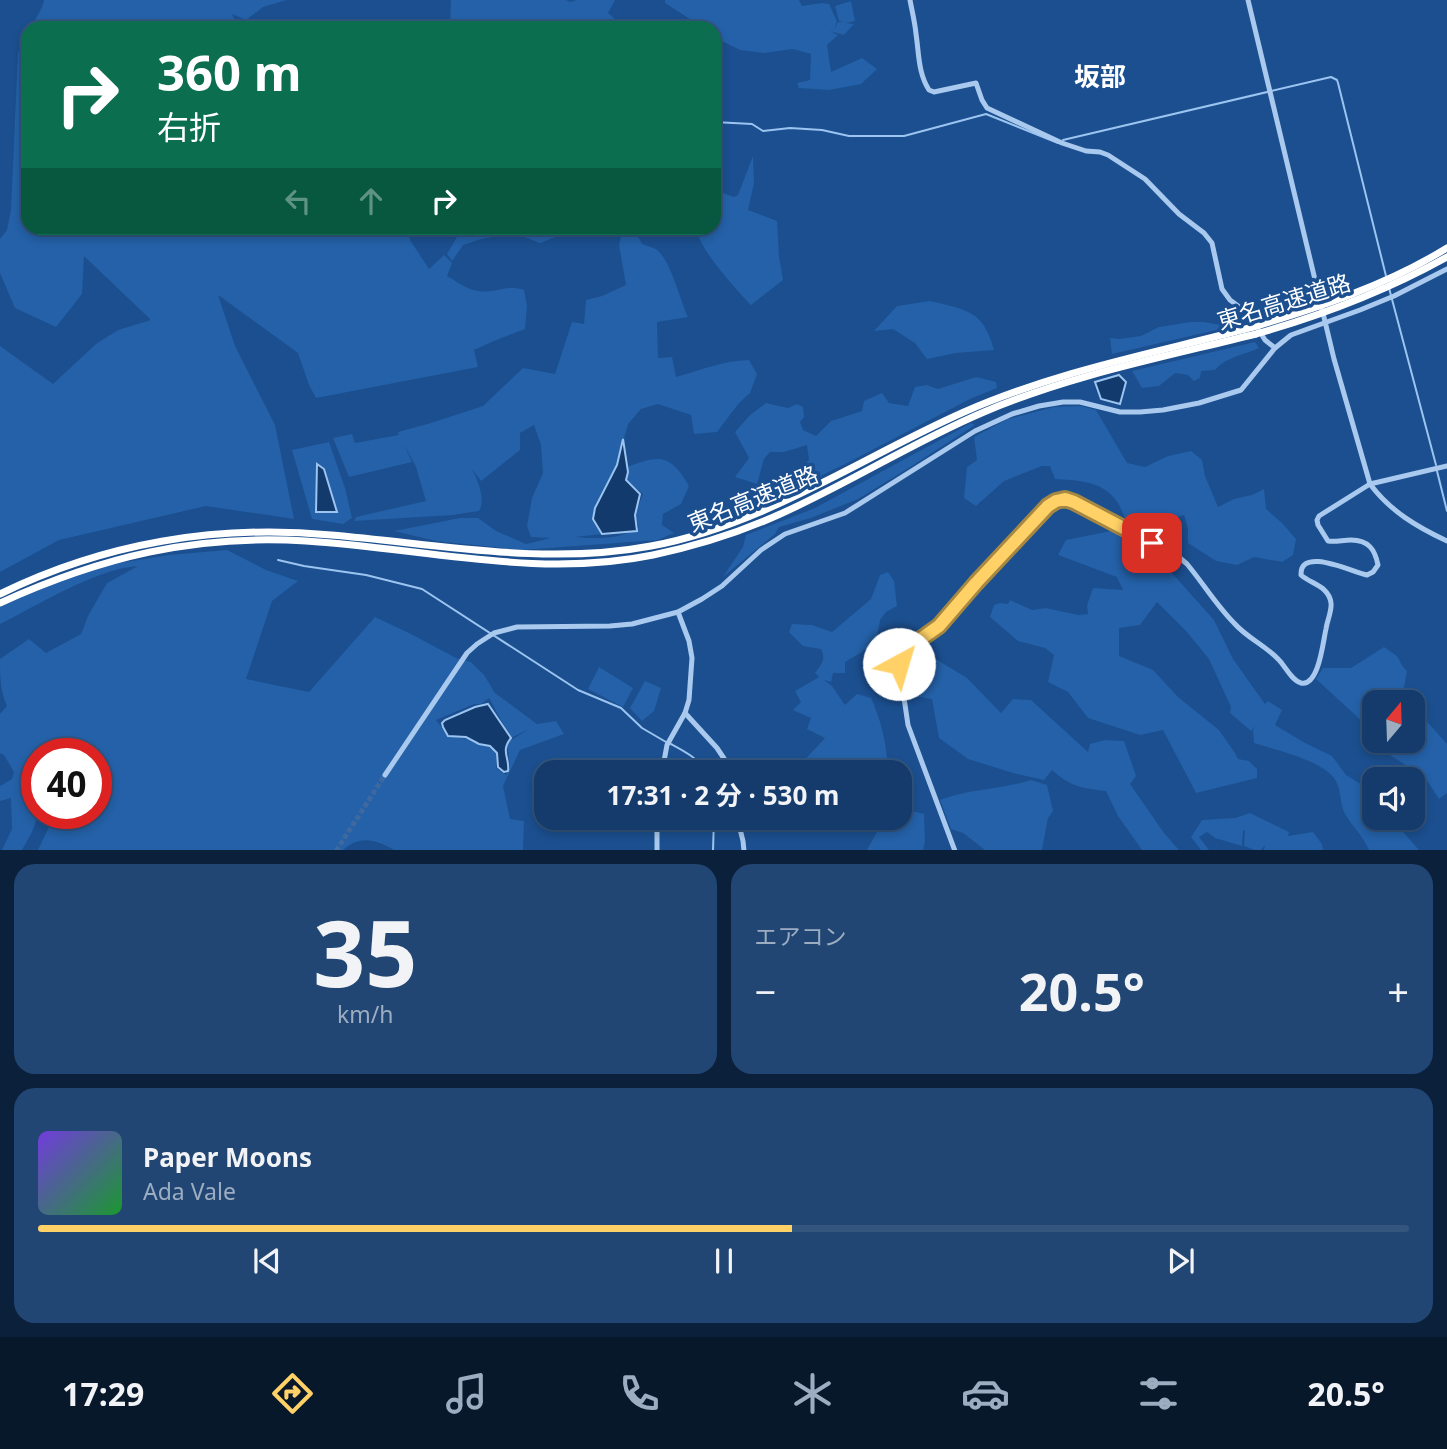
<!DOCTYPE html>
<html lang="ja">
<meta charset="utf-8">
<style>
body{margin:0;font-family:"Noto Sans","Noto Sans JP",sans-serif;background:#214673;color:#f1f3f6;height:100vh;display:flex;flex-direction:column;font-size:26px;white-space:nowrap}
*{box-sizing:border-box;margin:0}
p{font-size:23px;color:#9dadc1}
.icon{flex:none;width:38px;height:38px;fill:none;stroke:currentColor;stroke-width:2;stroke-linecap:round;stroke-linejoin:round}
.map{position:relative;height:850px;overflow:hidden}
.drawer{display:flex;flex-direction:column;gap:14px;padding:14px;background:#0b203b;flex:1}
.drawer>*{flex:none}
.banner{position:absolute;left:21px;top:21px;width:700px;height:214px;border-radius:21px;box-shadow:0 4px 10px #0003,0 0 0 2px #33557e;background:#0b6e4f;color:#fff;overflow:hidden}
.needle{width:46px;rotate:19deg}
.fabs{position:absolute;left:1362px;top:690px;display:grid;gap:14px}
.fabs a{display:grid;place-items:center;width:63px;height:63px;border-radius:14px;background:#143b6b;box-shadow:0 4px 10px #0003,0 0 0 2px #33557e;font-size:35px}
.speed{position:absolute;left:21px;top:738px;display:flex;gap:14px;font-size:35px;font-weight:700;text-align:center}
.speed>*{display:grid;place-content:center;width:91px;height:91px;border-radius:50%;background:#143b6b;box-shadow:0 4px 10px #0003,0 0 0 2px #33557e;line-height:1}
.speed .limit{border:10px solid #d22;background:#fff;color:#111}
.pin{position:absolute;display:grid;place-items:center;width:60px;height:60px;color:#fff;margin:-30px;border-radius:14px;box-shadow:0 4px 10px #0006}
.me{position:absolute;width:77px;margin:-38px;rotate:39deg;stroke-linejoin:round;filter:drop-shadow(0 0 5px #0008)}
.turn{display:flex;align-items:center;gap:24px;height:147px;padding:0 21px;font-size:32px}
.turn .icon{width:91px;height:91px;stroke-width:2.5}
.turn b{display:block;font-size:49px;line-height:60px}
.lanes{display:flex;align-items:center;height:66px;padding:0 21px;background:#0003;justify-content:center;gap:35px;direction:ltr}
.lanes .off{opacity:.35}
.big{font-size:52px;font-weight:700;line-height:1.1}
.drawer .tile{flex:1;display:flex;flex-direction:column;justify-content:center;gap:10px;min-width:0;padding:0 24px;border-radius:21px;background:#214673}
.drawer .dial{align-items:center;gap:0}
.dial b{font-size:91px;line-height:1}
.song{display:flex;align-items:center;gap:21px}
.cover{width:84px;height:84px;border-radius:10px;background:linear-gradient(135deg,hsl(260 70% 55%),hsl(130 70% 35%))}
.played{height:7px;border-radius:4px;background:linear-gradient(90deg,#ffd166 55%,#33557e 55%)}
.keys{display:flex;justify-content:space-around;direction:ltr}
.heat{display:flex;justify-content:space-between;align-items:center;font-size:38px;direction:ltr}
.drawer .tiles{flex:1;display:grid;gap:14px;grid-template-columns:1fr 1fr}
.tile:last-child{grid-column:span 2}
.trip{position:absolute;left:534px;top:760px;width:378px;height:70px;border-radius:21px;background:#143b6b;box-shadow:0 4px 10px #0003,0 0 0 2px #33557e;font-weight:700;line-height:70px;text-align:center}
.tab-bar{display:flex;height:112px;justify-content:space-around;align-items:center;background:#08182b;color:#9dadc1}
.tab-bar .icon{width:49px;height:49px}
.tab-bar .on{color:#ffd166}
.tab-bar b{font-size:32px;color:#f1f3f6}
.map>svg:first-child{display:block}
.green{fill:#2461a8;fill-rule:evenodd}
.water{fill:#123a6d;stroke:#9cc4f0;stroke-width:2}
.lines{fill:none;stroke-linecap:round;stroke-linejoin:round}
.stream{stroke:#9cc4f0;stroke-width:2}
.minor-tunnel{stroke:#3d69a0;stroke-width:5;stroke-dasharray:5 2.5;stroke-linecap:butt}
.minor{stroke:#a9c9ee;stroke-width:5}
.highway{stroke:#fff;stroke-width:7}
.highway-bridge{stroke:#fff;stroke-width:7}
.route-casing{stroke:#a68842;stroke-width:18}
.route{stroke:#ffd166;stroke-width:12}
.labels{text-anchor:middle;stroke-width:7;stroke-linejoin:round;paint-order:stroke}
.street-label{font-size:23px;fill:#fff;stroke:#1b4f8f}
.quarter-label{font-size:26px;font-weight:bold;fill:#fff;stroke:#1b4f8f}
</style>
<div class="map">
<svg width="1447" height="851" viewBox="0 0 1447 851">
<rect width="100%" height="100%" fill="#1b4f8f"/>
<g class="green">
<polygon points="44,0 287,0 263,7 246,20 232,14 238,28 31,28 42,7"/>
<polygon points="451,0 566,0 570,2 577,0 615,0 608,13 625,28 450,28"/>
<polygon points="665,0 799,0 802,6 822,3 829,4 837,21 834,30 838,22 843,22 839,21 835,6 851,1 855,21 846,23 854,24 844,35 830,31 838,35 827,45 831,72 862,58 877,69 861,84 829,90 799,88 797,83 810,80 811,54 793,49 764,53 740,50 714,37 714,28 700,28 696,23 665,3"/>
<path d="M28,34V228H408L410,240L429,269L444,255L452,263L447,276C456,281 468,290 478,291C495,294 507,284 524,290L527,306L525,329L494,341L474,350L478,367L316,398L309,385L298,353L218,295L235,346L275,425L294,519L206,506L59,540L0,572V346L53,384L96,344L118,330L151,320L84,256L82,294L56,327L15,308L0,273V239L7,230L11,210L18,53Z"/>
<path d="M753,156L754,183L748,210L777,221L779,256L783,280L751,305C737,291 697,246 696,228H714V186L723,193L734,197L738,195Z"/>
<polygon points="484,228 579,228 540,243 514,233 481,239 463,245 452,261 447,254 457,237"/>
<path d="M623,229L639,238L642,244C647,246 653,247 657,250C671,261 680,300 688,317L657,322L658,358L672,357L676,377C702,370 721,361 749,360L757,374L750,393L739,403L717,432L694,434L691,415L658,404L641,409L628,424L617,465L596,505L593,519L602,534L575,537C597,539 620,539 639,528L635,515L643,494L626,480L628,472V467C660,454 671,455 689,486L681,504L663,514L662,525L674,533L658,540L521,550L436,541L394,531L460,518H478L496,531L526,544L551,538L531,537L527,526L532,498L543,473L541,445L534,425L520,433V450L481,481L472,469C478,481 486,499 479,511L453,515L354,521L356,517L426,501L416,467L404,444L412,462L349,477L333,438L352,434L355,443L399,435L398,432L431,423L483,406L523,368L555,374L572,322L584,324L586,300L602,296L626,285L619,245Z"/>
<path d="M930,301C967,310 983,310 994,350L956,353L927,359L915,343L893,329L874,331L897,306Z"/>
<polygon points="1190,322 1204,322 1227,326 1225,328 1112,354 1110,338 1119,339 1141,336 1159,327"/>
<path d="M1255,342L1259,348C1244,355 1226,357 1215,370L1201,371L1200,378L1194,381L1188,375L1175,373L1159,386L1142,388L1132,371Z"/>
<polygon points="976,377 996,382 997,388 970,399 849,462 786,493 794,473 809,460 807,445 784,452 770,452 764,459 757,484 735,477 749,458 735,432 750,415 766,403 788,408 797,404 803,407 804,417 800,422 803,430 816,436 831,421 862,411 864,401 882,393 889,403 908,406 915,387 927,385 938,389"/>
<path d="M1081,406L1096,410L1127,463L1145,467L1168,456L1191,451L1202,460L1205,476L1218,507L1234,499L1252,495L1264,489L1266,509L1282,523L1296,539L1293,555L1282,562L1254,557L1237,565L1216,561L1188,543V528L1184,515L1158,523L1125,518C1122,511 1119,503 1114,498C1101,481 1075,480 1055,479L1050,466H1042L1004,481L976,506L964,498L967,467L977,460L974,437L1008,419L1054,407Z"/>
<polygon points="971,423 975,425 907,469 858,499 811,518 779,527 775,534 723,577 743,547 746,535 815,508"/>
<polygon points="329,442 345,488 352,518 343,524 312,519 292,450"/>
<path d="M1121,529L1145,543L1214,620L1233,659L1265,704L1268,701L1282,710L1275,725L1305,743L1332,756L1346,775L1364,786L1374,798V817H1390L1419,850H1369C1363,836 1353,827 1345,814C1339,803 1342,789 1334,778C1320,760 1276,750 1254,743L1253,730L1255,726L1251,731L1230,713L1231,707L1209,659L1186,631L1157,602L1140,625L1119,628V656L1153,670L1178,697L1219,730L1235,753L1238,759L1249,761L1257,769V778L1196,793L1163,730L1140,735L1088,718L1068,692L1048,682L1054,655L1045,648L1018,641L990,617L994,605L1000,603L1008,604L1010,600L1032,610L1046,608L1078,615L1088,614L1087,605L1093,588L1123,590L1117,577L1058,555L1066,540Z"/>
<path d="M227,550L266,570L298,581L272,601L246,679L309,692L375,617L411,634L456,658L471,662L484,675L495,693L537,724L556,721L564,734L520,750L503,786L510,819L524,821L523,850H394C374,839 360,835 342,851L38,850L48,829L53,824L38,816L32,832L22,850H2L12,829L11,798L0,801V786L12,779L14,772L4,755L0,753V714L7,706C0,691 0,675 0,659L29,639L46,653L81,634L88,616L107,583L138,566C95,569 39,605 0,624V607L30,592L101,566L169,555ZM489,698L511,738L529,729L507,743L510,767L506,775L496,768L497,753C486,742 463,738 448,736L436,720L474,704H481ZM37,754H96V814H37Z"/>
<path d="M888,572L894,581L897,606L886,612L880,620L877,637L867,649L845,662V673H833L831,682L824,680L832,686L845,705L857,694L871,698C882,722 887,746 888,772H806L800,765L825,738L807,729L811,718L793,710L801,702L795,691L819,677L815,673C822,664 826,659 821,649L803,646L789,632L792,624L812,625L832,632L871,599L880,575Z"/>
<polygon points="1384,647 1397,656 1403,667 1407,671 1403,693 1409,702 1374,702 1374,725 1365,724 1316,679 1323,668 1351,668"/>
<path d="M929,655L967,678L1001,713L1013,699L1031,700L1088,752L1090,744L1105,740L1124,741L1136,776L1130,784L1164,833L1179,850H1142L1118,816L1106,791C1081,788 1071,787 1052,770L1044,780L1013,773L968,759L939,738L932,699L909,695C909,678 918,668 929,655Z"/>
<polygon points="599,667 633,688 623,707 588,689"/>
<polygon points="645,681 661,688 654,711 642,721 630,708"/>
<polygon points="1412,705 1447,744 1447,793 1439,799 1424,776 1383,751 1385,740 1412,740"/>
<path d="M1031,780L1047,785L1053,811L1048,818L1042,850H985L963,833L951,829L940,800C972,788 999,790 1031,780Z"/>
<polygon points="900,808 924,814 925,841 923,850 867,850 877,832 880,817 900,817"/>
<polygon points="1250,813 1289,832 1288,836 1313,832 1322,844 1323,850 1264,850 1265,845 1261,850 1255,850 1244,846 1245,831 1243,830 1242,846 1215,838 1207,832 1199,837 1209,850 1201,850 1191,837 1202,820 1235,818"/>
</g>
<g class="water">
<polygon points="1119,375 1126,382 1120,404 1101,399 1095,382"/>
<polygon points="623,439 628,472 626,480 640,494 635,515 637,531 602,534 593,519 595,508 617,465"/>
<polygon points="317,464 324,469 337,512 316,512"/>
<path d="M488,704L511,738C500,751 510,758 508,771L504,772L498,767L497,753L490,746L479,744L466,737L448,736L443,727L442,723L445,720L475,707Z"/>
</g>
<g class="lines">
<g class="stream">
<polyline points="714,122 752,124 763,131 790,128 822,130 849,136 904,136 986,114 1058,143"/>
<polyline points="1063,140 1331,77 1337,80 1338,83 1386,276"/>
<polyline points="1389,288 1436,465"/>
<polyline points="1437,471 1447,511"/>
<polyline points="278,560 304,566 366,575 422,589 578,690 621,708 642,728 666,742"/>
<path d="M671,744C684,751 698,758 706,772"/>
<polyline points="713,851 714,817"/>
</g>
<polyline class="minor-tunnel" points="336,851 385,775"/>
<g class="minor">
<path d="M910,0C912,11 915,23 916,34C919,53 918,73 929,90L934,92L976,83L982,100L987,108L1062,143L1086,151L1100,152L1108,155L1145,179L1179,214L1204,233L1212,243L1222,289L1230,300L1249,314L1265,340L1275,348"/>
<path d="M1248,0L1334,359L1370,484C1390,511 1417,527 1447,541"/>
<polyline points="685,713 717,748 725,760 726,772"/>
<polyline points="662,772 667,745 685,713 689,700 692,658 689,641 678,612"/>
<polyline points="385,775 467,653 477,644 494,633 517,627 610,626 632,624 678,612 702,599 722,586 761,550 785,534 845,513 975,431 1012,414 1039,406 1063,402 1080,402 1120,412 1140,412 1163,410 1199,403 1241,390 1275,348 1291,335 1360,310 1394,296 1447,269"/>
<polyline points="737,817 743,841 744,851"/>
<polyline points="657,851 657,817"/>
<path d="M955,851L908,725L898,657L901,653L939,626L1048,506C1057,500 1063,499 1074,502L1180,558L1187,564C1203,583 1216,605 1234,623C1247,638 1265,645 1279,660C1285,666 1292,681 1301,683C1319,687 1323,641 1326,629C1327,621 1332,611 1331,603C1329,586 1311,584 1301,575C1300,546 1352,572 1367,575L1373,572L1378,565C1375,550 1369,540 1351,540C1343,540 1336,542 1328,541L1318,525L1317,520L1319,516L1370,484L1447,466"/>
</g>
<g class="highway">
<path d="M0,594C104,543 217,524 331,535C439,544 544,566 651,546C765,525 860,458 964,412C1057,371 1155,353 1253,327"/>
<path d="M0,603C101,557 195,534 306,541C422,548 537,579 653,555C696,546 738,533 778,515C848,484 913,442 984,412C1071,375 1164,357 1256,334"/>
</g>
<g class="highway-bridge">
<path d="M1253,327C1320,307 1387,285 1447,248"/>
<path d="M1256,334C1323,315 1386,291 1447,257"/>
</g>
</g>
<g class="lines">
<defs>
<polyline id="route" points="899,664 898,657 901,653 939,626 976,583 1048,506 1056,501 1065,499 1074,502 1152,543"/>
</defs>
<use href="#route" class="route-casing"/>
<use href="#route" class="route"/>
</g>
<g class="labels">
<g class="street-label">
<text transform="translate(1284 302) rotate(-17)" y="8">東名高速道路</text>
<text transform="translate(753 499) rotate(-22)" y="8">東名高速道路</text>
</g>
<g class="quarter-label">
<text x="1100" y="86">坂部</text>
</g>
</g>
</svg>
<div class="fabs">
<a><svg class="needle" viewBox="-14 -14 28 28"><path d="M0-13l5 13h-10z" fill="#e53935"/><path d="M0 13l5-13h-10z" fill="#9dadc1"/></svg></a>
<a><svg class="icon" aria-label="sound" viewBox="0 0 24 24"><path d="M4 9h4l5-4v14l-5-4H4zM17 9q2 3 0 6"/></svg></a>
</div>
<div class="speed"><div class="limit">40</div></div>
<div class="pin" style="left:1152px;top:543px;background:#d93025"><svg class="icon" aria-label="arrive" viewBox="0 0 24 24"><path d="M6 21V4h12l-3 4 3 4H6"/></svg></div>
<svg class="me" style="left:899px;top:664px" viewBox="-20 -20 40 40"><circle r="19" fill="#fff"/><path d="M0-13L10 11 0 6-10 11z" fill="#ffd166"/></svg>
<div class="trip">17:31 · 2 分 · 530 m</div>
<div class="banner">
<div class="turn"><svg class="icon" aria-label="right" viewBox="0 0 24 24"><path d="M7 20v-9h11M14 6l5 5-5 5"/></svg><div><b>360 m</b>右折</div></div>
<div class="lanes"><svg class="icon off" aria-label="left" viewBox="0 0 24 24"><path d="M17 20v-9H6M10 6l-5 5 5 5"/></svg><svg class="icon off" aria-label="ahead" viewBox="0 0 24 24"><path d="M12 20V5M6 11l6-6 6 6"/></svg><svg class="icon" aria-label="right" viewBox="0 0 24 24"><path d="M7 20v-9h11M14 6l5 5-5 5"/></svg></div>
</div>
</div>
<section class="drawer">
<div class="tiles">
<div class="tile dial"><b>35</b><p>km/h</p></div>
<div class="tile"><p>エアコン</p>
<div class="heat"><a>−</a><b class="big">20.5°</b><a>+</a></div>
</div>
<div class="tile">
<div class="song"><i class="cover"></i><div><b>Paper Moons</b><p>Ada Vale</p></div></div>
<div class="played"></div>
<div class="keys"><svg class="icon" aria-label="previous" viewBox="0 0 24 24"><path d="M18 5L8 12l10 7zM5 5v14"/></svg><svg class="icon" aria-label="pause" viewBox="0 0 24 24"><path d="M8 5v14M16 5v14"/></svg><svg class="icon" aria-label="next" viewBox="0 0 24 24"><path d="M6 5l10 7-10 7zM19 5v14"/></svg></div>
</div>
</div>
</section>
<nav class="tab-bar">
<b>17:29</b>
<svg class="icon on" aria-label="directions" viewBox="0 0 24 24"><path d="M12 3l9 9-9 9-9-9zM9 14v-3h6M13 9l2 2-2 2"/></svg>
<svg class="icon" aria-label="music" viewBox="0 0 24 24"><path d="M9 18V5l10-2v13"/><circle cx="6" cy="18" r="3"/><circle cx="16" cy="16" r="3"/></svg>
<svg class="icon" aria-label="phone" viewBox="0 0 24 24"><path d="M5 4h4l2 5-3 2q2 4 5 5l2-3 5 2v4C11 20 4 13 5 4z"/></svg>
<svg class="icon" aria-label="climate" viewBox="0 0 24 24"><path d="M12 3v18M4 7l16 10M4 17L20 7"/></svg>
<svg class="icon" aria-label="car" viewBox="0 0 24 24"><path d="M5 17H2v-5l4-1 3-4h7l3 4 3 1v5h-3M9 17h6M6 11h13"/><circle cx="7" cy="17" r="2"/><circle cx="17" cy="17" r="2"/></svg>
<svg class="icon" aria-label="filters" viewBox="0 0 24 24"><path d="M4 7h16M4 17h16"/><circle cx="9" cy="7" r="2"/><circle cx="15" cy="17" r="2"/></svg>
<b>20.5°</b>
</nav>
